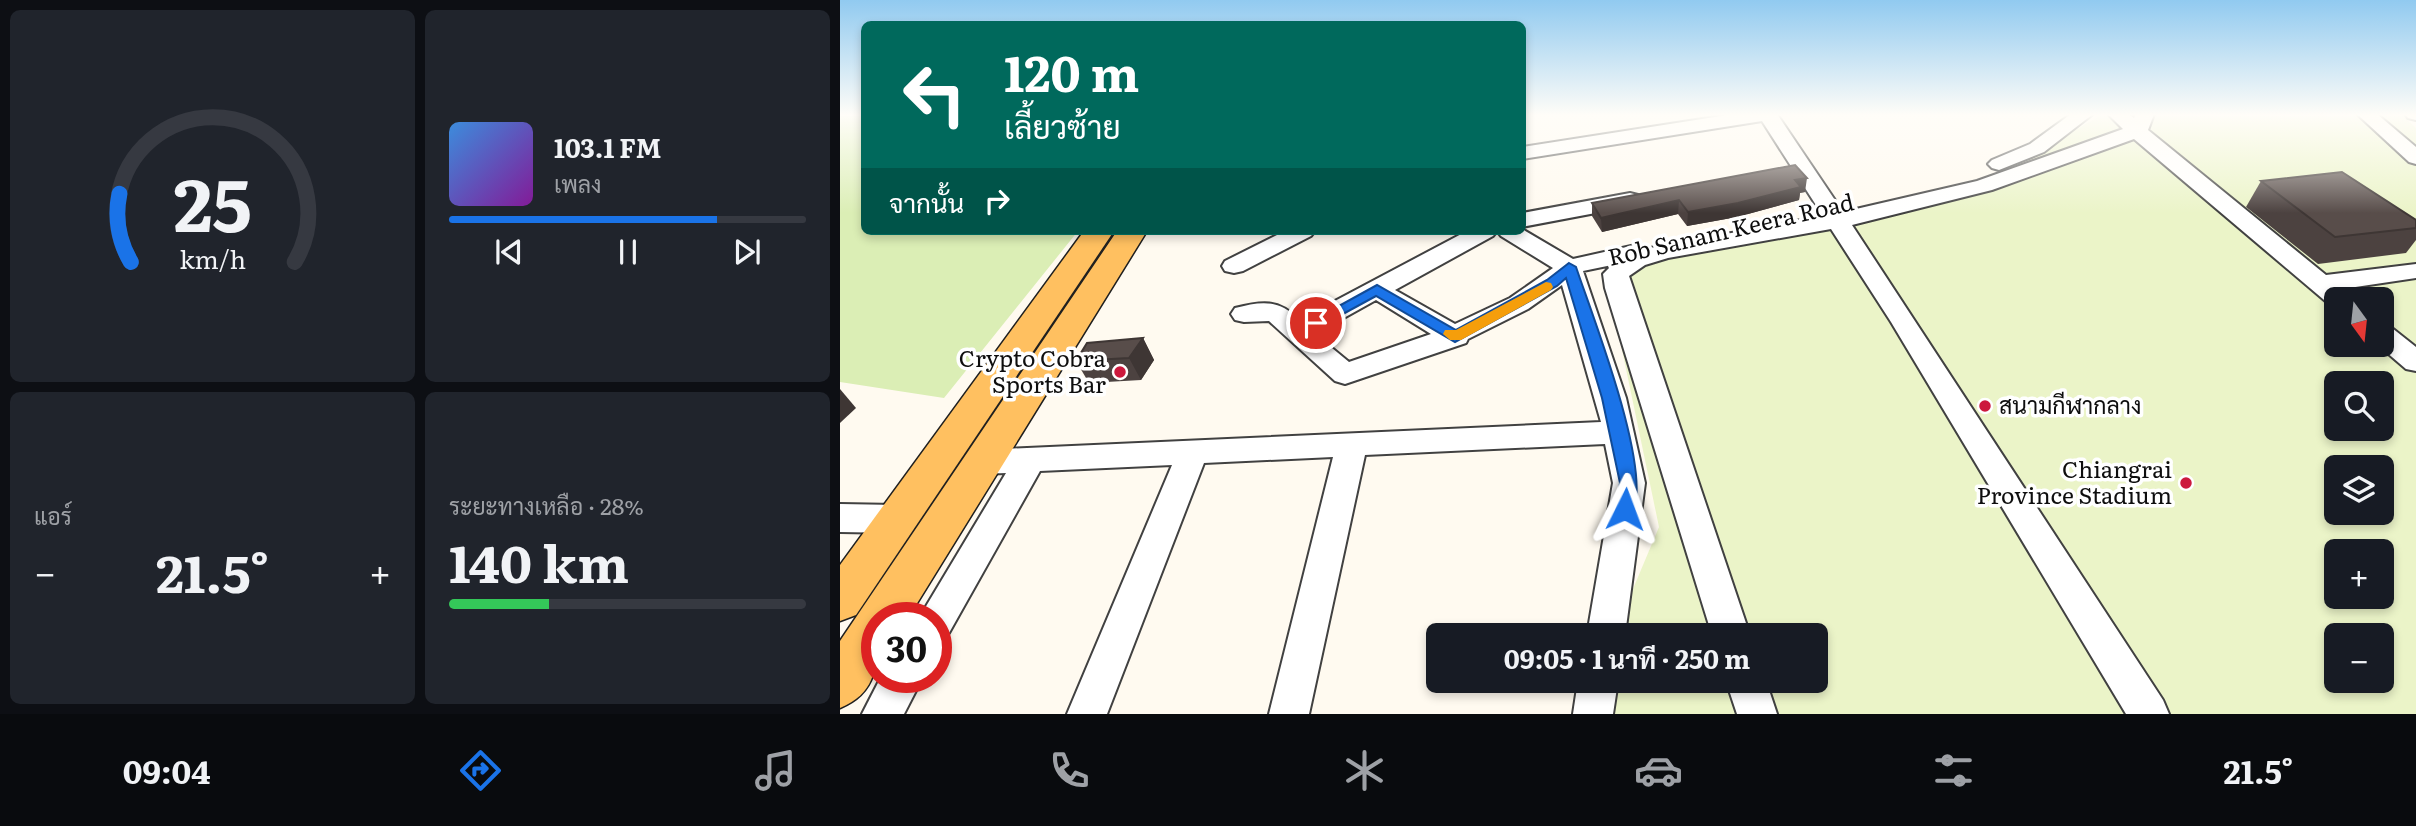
<!DOCTYPE html>
<html lang="th">
<meta charset="utf-8">
<style>
body{margin:0;font-family:Literata,Sarabun,serif;background:#20242c;color:#f1f3f6;height:100vh;display:flex;flex-direction:column;font-size:26px;white-space:nowrap}
*{box-sizing:border-box;margin:0}
p{font-size:23px;color:#9ea1a6}
.icon{flex:none;width:38px;height:38px;fill:none;stroke:currentColor;stroke-width:2;stroke-linecap:round;stroke-linejoin:round}
.map{position:relative;flex:1;overflow:hidden}
.sheet{display:flex;flex-direction:column;gap:10px;padding:10px;background:#0d0f14;width:840px}
.sheet>*{flex:none}
.top-card{position:absolute;left:21px;top:21px;width:665px;height:214px;border-radius:10px;box-shadow:0 4px 10px #0003;background:#00695c;color:#fff;overflow:hidden}
.needle{width:46px;rotate:165deg}
.controls{position:absolute;left:1484px;top:287px;display:grid;gap:14px}
.controls a{display:grid;place-items:center;width:70px;height:70px;border-radius:10px;background:#171b24;box-shadow:0 4px 10px #0003;font-size:35px}
.speed{position:absolute;left:21px;top:602px;display:flex;gap:14px;font-size:35px;font-weight:700;text-align:center}
.speed>*{display:grid;place-content:center;width:91px;height:91px;border-radius:50%;background:#171b24;box-shadow:0 4px 10px #0003;line-height:1}
.speed .limit{border:10px solid #d22;background:#fff;color:#111}
.pin{position:absolute;display:grid;place-items:center;width:60px;height:60px;color:#fff;margin:-30px;border:4px solid #fff;border-radius:50%;box-shadow:0 2px 7px #0007}
.me{position:absolute;width:77px;margin:-38px;rotate:3deg;stroke-linejoin:round;filter:drop-shadow(0 0 5px #0008)}
.turn{display:flex;align-items:center;gap:24px;height:147px;padding:0 28px;font-size:32px}
.turn .icon{width:91px;height:91px;stroke-width:2.5}
.turn b{display:block;font-size:49px;line-height:60px}
.then{display:flex;align-items:center;height:66px;padding:0 28px;background:#0003;gap:14px;font-size:26px}
.big{font-size:52px;font-weight:700;line-height:1.1}
.sheet .card{flex:1;display:flex;flex-direction:column;justify-content:center;gap:10px;min-width:0;padding:0 24px;border-radius:10px;background:#20242c}
.sheet .dial{align-items:center;gap:0}
.dial svg{height:182px;overflow:visible;fill:none;stroke:#363941;stroke-width:7;stroke-linecap:round;text-anchor:middle}
.dial text{fill:#f1f3f6;stroke:none}
.song{display:flex;align-items:center;gap:21px}
.cover{width:84px;height:84px;border-radius:10px;background:linear-gradient(135deg,hsl(210 70% 55%),hsl(290 70% 35%))}
.played{height:7px;border-radius:4px;background:linear-gradient(90deg,#1a73e8 75%,#363941 75%)}
.keys{display:flex;justify-content:space-around;direction:ltr}
.heat{display:flex;justify-content:space-between;align-items:center;font-size:38px;direction:ltr}
.charge{height:10px;border-radius:5px;background:linear-gradient(90deg,#34c759 28%,#363941 0)}
.sheet .tiles{flex:1;display:grid;gap:10px;grid-template-columns:repeat(2,1fr)}
.trip{position:absolute;left:586px;top:623px;width:402px;height:70px;border-radius:10px;background:#171b24;box-shadow:0 4px 10px #0003;font-weight:700;line-height:70px;text-align:center}
.tabs{display:flex;height:112px;justify-content:space-around;align-items:center;background:#090b0e;color:#9ea1a6}
.tabs .icon{width:49px;height:49px}
.tabs .active{color:#1a73e8}
.tabs b{font-size:32px;color:#f1f3f6}
main{display:flex;flex:1;min-height:0}
.map>svg:first-child{display:block}
.green{fill:#dbeeb5}
.pitch{fill:#ebf4c8;fill-rule:evenodd}
.lines{fill:none;stroke-linecap:round;stroke-linejoin:round}
.minor-casing{stroke:#414141;stroke-width:4}
.major-casing{stroke:#1f1f1f;stroke-width:3}
.minor{fill:#fff;fill-rule:evenodd}
.major{fill:#ffc060;fill-rule:evenodd}
.wall{fill:#4c4240}
.shaded-wall{fill:#3e3634}
.building{fill:#584d4a;stroke:#3e3634;stroke-width:2}
.route{fill:#1a73e8;stroke:#114b97;stroke-width:2}
.slow{fill:#f59e0b}
.poi-dot{fill:#cc193d;stroke:#fff;stroke-width:2.5}
.labels{text-anchor:middle;stroke-width:7;stroke-linejoin:round;paint-order:stroke}
.street-label{font-size:23px;fill:#0e0e0e;stroke:#fff}
.poi-label{font-size:23px;fill:#0e0e0e;stroke:#fff;text-anchor:end}
</style>
<main>
<section class="sheet">
<div class="tiles">
<div class="card dial"><svg viewBox="0 0 100 80">
<path d="M14 69A42 42 0 1 1 86 69"/>
<path d="M14 69A42 42 0 0 1 9 39" stroke="#1a73e8"/>
<text x="50" y="56" font-size="32" font-weight="700">25</text>
<text x="50" y="72" font-size="11">km/h</text>
</svg></div>
<div class="card">
<div class="song"><i class="cover"></i><div><b>103.1 FM</b><p>เพลง</p></div></div>
<div class="played"></div>
<div class="keys"><svg class="icon" aria-label="previous" viewBox="0 0 24 24"><path d="M18 5L8 12l10 7zM5 5v14"/></svg><svg class="icon" aria-label="pause" viewBox="0 0 24 24"><path d="M8 5v14M16 5v14"/></svg><svg class="icon" aria-label="next" viewBox="0 0 24 24"><path d="M6 5l10 7-10 7zM19 5v14"/></svg></div>
</div>
<div class="card"><p>แอร์</p>
<div class="heat"><a>−</a><b class="big">21.5°</b><a>+</a></div>
</div>
<div class="card"><p>ระยะทางเหลือ · 28%</p><b class="big">140 km</b><div class="charge"></div></div>
</div>
</section>
<div class="map">
<svg width="1576" height="714" viewBox="0 0 1576 714">
<rect width="100%" height="100%" fill="#fffaf0"/>
<polygon class="green" points="0,114 24,114 24,231 238,231 104,398 0,382"/>
<path class="pitch" d="M1263,114H1561L1576,128V714H774L775,681H976V635H776L777,627L819,527L766,273L995,215L1117,191L1170,168ZM1496,299H1542V345H1496ZM1496,383H1542V429H1496ZM1496,467H1542V513H1496ZM1496,551H1542V597H1496ZM1496,635H1542V681H1496Z"/>
<g class="lines">
<defs>
<g id="minor">
<path d="M894,114H937L1003,212L1137,181L1283,129L1268,114H1288L1294,118L1296,114H1314L1308,130L1486,275L1576,264V278L1502,289L1512,299H1496V306L1490,305L1294,139L1152,190L1012,225L1323,700L1329,714H1286L1051,322L991,229L828,258L805,265L789,276L910,635H872L765,288L763,274L772,265L743,271L786,398L805,483L785,635H747L773,483L765,444L525,455L469,714H429L493,457L364,463L267,714H227L332,465L200,471L109,633L96,638V618H79L166,473L142,474L131,471L126,462L131,453L142,450L761,422L722,285L688,309L628,339L626,343L505,384L495,381L429,321L404,322L395,320L391,314L395,308C422,301 439,299 459,320L627,231H657L653,236L555,290L615,324L670,298L713,268L661,236L657,231L682,229L733,259L800,244L810,248L983,216L922,121L682,159V147ZM536,300L591,334L509,362L475,334Z"/>
<polygon points="1231,114 1253,114 1204,152 1159,170 1152,168 1148,164 1152,160 1190,144"/>
<polygon points="1517,114 1537,114 1576,147 1576,164 1569,162"/>
<polygon points="1565,114 1576,114 1576,120 1568,118"/>
<polygon points="790,193 798,195 801,200 798,205 682,227 682,213"/>
<polygon points="445,231 475,231 471,236 403,271 394,273 385,271 382,266 385,261"/>
<polygon points="1542,325 1552,328 1576,347 1576,371 1566,369 1538,345 1542,345"/>
<polygon points="0,504 57,505 69,509 74,519 69,529 57,533 0,532"/>
<polygon points="41,677 83,677 64,714 22,714"/>
<polygon points="738,681 778,681 773,714 733,714"/>
<polygon points="886,681 926,681 937,714 897,714"/>
</g>
<g id="major">
<polygon points="244,231 274,231 16,615 0,621 0,565"/>
<path d="M277,231H307L68,618H37C37,656 42,691 0,708V641Z"/>
</g>
</defs>
<use href="#minor" class="minor-casing"/>
<use href="#major" class="major-casing"/>
<use href="#minor" class="minor"/>
<use href="#major" class="major"/>
</g>
<g class="wall">
<polygon points="1421,181 1576,220 1576,240 1566,253 1478,264 1406,207"/>
<polygon points="965,192 960,193 959,200 897,217 847,226 838,214 762,232 752,216 752,203"/>
<polygon points="303,338 314,360 301,380 249,383 236,361"/>
</g>
<g class="shaded-wall">
<polygon points="967,178 965,192 960,193 959,200 897,217 847,226 848,212 955,180"/>
<polygon points="839,200 838,214 762,232 761,218"/>
<polygon points="303,338 314,360 301,380 289,358"/>
<polygon points="0,389 16,408 0,423"/>
</g>
<g class="building">
<polygon points="955,165 967,178 955,180 961,187 898,203 848,212 839,200 761,218 752,203"/>
<polygon points="1502,172 1576,220 1576,228 1495,237 1421,181"/>
<polygon points="303,338 289,358 236,361 247,343"/>
</g>
<linearGradient id="sky" x2="0" y2="1"><stop stop-color="#91caf0"/><stop offset="0.54" stop-color="#fffdf8"/><stop offset="1" stop-color="#fffdf8" stop-opacity="0"/></linearGradient>
<rect width="1576" height="213" fill="url(#sky)"/>
<path class="route" d="M729,263L736,267C752,315 814,472 792,514L785,516L779,514L776,509L780,483L762,398L726,278L717,286L615,342L536,296L481,326L476,327L468,323L537,285L616,330L707,280Z"/>
<polygon class="slow" points="706,282 711,283 713,287 711,290 621,340 610,340 603,334 605,330 616,330"/>
<g class="poi-dot">
<circle cx="280" cy="372" r="7"/>
<circle cx="1145" cy="406" r="7"/>
<circle cx="1346" cy="483" r="7"/>
</g>
<g class="labels">
<g class="street-label">
<text transform="translate(891 230) rotate(-13)" y="8">Rob Sanam Keera Road</text>
</g>
<g class="poi-label">
<text x="266" y="367">Crypto Cobra<tspan x="266" dy="26">Sports Bar</tspan></text>
<text x="1159" y="414" text-anchor="start">สนามกีฬากลาง</text>
<text x="1332" y="478">Chiangrai<tspan x="1332" dy="26">Province Stadium</tspan></text>
</g>
</g>
</svg>
<div class="controls">
<a><svg class="needle" viewBox="-14 -14 28 28"><path d="M0-13l5 13h-10z" fill="#e53935"/><path d="M0 13l5-13h-10z" fill="#9ea1a6"/></svg></a>
<a><svg class="icon" aria-label="search" viewBox="0 0 24 24"><circle cx="10" cy="10" r="6"/><path d="M15 15l6 6"/></svg></a>
<a><svg class="icon" aria-label="layers" viewBox="0 0 24 24"><path d="M12 4l9 5-9 5-9-5zM3 14l9 5 9-5"/></svg></a>
<a>+</a>
<a>−</a>
</div>
<div class="speed"><div class="limit">30</div></div>
<div class="pin" style="left:476px;top:323px;background:#d93025"><svg class="icon" aria-label="arrive" viewBox="0 0 24 24"><path d="M6 21V4h12l-3 4 3 4H6"/></svg></div>
<svg class="me" style="left:785px;top:509px" viewBox="-20 -20 40 40"><path d="M0-17L14 15 0 8-14 15z" fill="#1a73e8" stroke="#fff" stroke-width="4"/></svg>
<div class="trip">09:05 · 1 นาที · 250 m</div>
<div class="top-card">
<div class="turn"><svg class="icon" aria-label="left" viewBox="0 0 24 24"><path d="M17 20v-9H6M10 6l-5 5 5 5"/></svg><div><b>120 m</b>เลี้ยวซ้าย</div></div>
<div class="then">จากนั้น<svg class="icon" aria-label="right" viewBox="0 0 24 24"><path d="M7 20v-9h11M14 6l5 5-5 5"/></svg></div>
</div>
</div>
</main>
<nav class="tabs">
<b>09:04</b>
<svg class="icon active" aria-label="directions" viewBox="0 0 24 24"><path d="M12 3l9 9-9 9-9-9zM9 14v-3h6M13 9l2 2-2 2"/></svg>
<svg class="icon" aria-label="music" viewBox="0 0 24 24"><path d="M9 18V5l10-2v13"/><circle cx="6" cy="18" r="3"/><circle cx="16" cy="16" r="3"/></svg>
<svg class="icon" aria-label="phone" viewBox="0 0 24 24"><path d="M5 4h4l2 5-3 2q2 4 5 5l2-3 5 2v4C11 20 4 13 5 4z"/></svg>
<svg class="icon" aria-label="climate" viewBox="0 0 24 24"><path d="M12 3v18M4 7l16 10M4 17L20 7"/></svg>
<svg class="icon" aria-label="car" viewBox="0 0 24 24"><path d="M5 17H2v-5l4-1 3-4h7l3 4 3 1v5h-3M9 17h6M6 11h13"/><circle cx="7" cy="17" r="2"/><circle cx="17" cy="17" r="2"/></svg>
<svg class="icon" aria-label="filters" viewBox="0 0 24 24"><path d="M4 7h16M4 17h16"/><circle cx="9" cy="7" r="2"/><circle cx="15" cy="17" r="2"/></svg>
<b>21.5°</b>
</nav>
